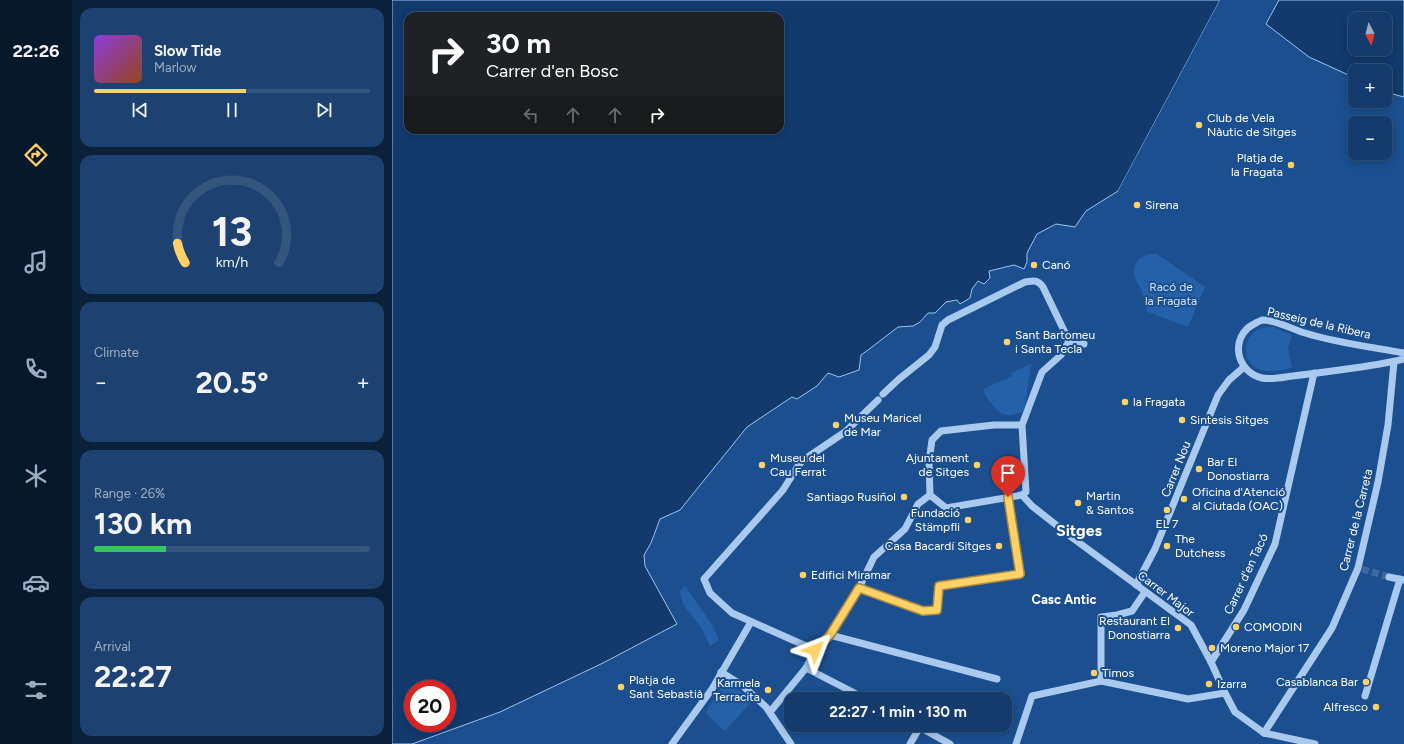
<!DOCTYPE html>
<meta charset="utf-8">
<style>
body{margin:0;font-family:Figtree,sans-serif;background:#1d4271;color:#f1f3f6;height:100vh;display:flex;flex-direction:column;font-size:15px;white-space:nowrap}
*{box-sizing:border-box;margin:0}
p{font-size:13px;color:#9dadc1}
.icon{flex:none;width:22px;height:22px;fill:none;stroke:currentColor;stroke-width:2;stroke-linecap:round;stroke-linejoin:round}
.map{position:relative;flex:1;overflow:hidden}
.side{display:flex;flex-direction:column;gap:8px;padding:8px;background:#0b203b;width:320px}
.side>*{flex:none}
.hud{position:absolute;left:12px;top:12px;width:380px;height:122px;border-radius:12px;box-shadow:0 2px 10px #0003,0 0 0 1px #33557e;background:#202124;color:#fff;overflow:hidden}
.needle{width:26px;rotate:173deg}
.buttons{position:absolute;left:956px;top:12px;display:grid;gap:8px}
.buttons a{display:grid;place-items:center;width:44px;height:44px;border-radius:8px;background:#143b6b;box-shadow:0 2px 10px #0003,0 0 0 1px #33557e;font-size:20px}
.speed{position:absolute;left:12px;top:680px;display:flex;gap:8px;font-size:20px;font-weight:700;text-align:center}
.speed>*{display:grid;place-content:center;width:52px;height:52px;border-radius:50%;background:#143b6b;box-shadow:0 2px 10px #0003,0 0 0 1px #33557e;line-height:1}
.speed .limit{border:6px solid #d22;background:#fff;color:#111}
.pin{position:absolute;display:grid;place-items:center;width:34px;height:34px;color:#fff;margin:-41px -17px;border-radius:50% 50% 50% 0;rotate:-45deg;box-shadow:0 0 4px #0007}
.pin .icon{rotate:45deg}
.me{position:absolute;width:44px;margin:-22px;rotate:45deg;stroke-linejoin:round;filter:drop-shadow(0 0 3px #0008)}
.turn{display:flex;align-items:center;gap:14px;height:84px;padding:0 16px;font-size:18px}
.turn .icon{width:52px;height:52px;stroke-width:2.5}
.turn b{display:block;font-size:28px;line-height:34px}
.lanes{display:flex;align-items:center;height:38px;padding:0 16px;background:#0003;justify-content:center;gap:20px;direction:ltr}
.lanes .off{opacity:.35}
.big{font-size:30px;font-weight:700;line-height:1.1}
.side .widget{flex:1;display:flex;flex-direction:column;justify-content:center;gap:6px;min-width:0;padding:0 14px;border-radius:12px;background:#1d4271}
.side .dial{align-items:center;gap:0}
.dial svg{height:104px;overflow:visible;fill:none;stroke:#33557e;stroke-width:7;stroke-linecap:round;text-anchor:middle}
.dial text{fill:#f1f3f6;stroke:none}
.song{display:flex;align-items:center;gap:12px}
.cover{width:48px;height:48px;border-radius:6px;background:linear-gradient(135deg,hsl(270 70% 55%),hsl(20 70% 35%))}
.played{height:4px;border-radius:2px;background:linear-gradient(90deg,#ffd166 55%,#33557e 55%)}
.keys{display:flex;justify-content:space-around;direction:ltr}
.heat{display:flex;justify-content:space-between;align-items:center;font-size:22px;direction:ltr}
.charge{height:6px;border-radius:3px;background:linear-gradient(90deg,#34c759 26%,#33557e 0)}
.trip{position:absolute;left:392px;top:692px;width:228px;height:40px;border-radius:12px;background:#143b6b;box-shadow:0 2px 10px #0003,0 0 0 1px #33557e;font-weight:700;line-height:40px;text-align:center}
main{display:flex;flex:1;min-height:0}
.tab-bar{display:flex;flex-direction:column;width:72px;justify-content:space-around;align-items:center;background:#08182b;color:#9dadc1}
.tab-bar .icon{width:28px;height:28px}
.tab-bar .on{color:#ffd166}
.tab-bar b{font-size:18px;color:#f1f3f6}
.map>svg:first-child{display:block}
.green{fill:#2461a8}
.water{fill:#123a6d;stroke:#9cc4f0;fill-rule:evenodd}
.pier{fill:#1b4f8f}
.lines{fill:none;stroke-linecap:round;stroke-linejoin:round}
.minor-tunnel{stroke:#3d69a0;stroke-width:7;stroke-dasharray:7 3.5;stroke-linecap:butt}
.minor{stroke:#a9c9ee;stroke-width:7}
.route-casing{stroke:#a68842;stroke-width:10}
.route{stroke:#ffd166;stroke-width:7}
.poi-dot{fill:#ffd166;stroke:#1b4f8f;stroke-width:1.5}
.labels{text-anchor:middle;stroke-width:4;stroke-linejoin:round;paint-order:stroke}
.poi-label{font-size:12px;fill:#fff;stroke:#1b4f8f;text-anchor:start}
.park-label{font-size:12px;fill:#cfe3fa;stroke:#1b4f8f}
.street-label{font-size:12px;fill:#fff;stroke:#1b4f8f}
.neighbourhood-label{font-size:13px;font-weight:bold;fill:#fff;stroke:#1b4f8f}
.district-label{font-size:16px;font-weight:bold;fill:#fff;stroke:#1b4f8f}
</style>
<main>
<nav class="tab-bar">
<b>22:26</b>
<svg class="icon on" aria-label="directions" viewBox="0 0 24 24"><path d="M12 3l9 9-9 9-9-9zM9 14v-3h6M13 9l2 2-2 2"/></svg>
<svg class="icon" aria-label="music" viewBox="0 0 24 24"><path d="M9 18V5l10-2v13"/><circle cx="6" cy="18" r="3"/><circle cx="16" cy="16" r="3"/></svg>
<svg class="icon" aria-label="phone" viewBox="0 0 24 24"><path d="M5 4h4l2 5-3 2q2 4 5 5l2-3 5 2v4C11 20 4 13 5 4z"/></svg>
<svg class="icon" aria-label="climate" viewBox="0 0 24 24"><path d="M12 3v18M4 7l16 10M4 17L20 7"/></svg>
<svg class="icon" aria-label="car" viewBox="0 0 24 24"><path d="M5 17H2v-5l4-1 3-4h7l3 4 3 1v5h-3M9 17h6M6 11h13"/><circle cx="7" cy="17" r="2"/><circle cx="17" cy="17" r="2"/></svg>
<svg class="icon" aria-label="filters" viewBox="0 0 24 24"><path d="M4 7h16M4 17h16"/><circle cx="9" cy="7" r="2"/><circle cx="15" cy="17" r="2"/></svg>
</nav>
<section class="side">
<div class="widget">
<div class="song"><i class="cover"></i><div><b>Slow Tide</b><p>Marlow</p></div></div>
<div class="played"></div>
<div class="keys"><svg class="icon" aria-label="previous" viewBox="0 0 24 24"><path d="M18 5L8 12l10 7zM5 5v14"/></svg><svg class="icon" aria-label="pause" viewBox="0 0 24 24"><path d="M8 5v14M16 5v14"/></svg><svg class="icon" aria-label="next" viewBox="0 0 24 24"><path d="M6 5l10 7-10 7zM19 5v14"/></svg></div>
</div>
<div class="widget dial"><svg viewBox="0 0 100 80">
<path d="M14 69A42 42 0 1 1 86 69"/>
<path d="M14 69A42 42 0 0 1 8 54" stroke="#ffd166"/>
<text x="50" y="56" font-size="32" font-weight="700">13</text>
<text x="50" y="72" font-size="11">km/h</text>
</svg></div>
<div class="widget"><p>Climate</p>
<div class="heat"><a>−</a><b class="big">20.5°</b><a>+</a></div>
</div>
<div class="widget"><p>Range · 26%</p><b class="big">130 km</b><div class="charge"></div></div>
<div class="widget"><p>Arrival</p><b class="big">22:27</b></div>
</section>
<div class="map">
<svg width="1012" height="744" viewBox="0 0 1012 744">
<rect width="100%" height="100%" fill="#1b4f8f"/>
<g class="green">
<path d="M758,254H765L813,287L796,327L756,312L754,310C753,303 752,297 750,291C748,287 745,284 744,280C738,267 746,257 758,254Z"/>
<path d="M875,327H881L900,335L896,348L900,368C890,370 878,373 869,370C846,363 850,330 875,327Z"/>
<path d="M639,364L633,406L630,412C614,418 609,416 599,403C595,398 593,395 591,389L620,376L619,373Z"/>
<polygon points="293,586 321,626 327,640 318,646 310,629 291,604 288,591"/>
<polygon points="334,679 360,701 333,731 313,713"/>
</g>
<g class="water">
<path d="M0,0H828L726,191L694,211L683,227L664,224L645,234L635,253V262L632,269L622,265L597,271L598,278L592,284L586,281L580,289L578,298L568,304L565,300L554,302L543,313H536L528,322L521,326L506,327L476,350L469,355L467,370L447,377L436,373L425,386L405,399L400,397L355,427L288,510L268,519L259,543L252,555L253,566L285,624L211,663L108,712L20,744H0ZM16,16H388V130H16ZM21,689H55V723H21Z"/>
<path d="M887,0H1012V97L993,92V71H963V78L917,57L874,24ZM963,19H993V49H963Z"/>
</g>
<polygon class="pier" points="828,0 830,0 728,192 726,191"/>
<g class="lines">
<polyline class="minor-tunnel" points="970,569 997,577"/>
<g class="minor">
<path d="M1012,353C979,347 945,343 913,333C899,329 885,320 870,320C867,321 864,323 862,324C837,337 844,372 870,378C879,380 892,377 901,376C937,371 976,368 1012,359"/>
<path d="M491,394L507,379L537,355L543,347L550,325L556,320L633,282C642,281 645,279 651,287L677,341L692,344"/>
<polyline points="630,425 602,425 549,431 540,440 537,462 538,495 554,508 630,495 634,492 630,425 650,372 669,355 677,341"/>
<polyline points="630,495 640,506 682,539 799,625 819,662 833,693 843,712 872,733 923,744"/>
<polyline points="997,577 1012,580"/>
<polyline points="744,585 763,549 826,395 837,380 852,367"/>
<polyline points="467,588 531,611 545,610 547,586 629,574 616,497"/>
<polyline points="438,635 605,679"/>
<polyline points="423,650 340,613 318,593 312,579 391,490 406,466 410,461 453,432 486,400"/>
<polyline points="819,662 852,610 883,544 922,373"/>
<polyline points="414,668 474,699"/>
<polyline points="329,672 351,686 374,707 399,744"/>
<polyline points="709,681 709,617 725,615 740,611 753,592"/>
<polyline points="973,696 1008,579"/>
<polyline points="378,712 414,668 423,650 438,635 467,588 482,557 513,529 526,504 538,495"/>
<polyline points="524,725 558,744"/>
<polyline points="872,733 940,628 966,568 986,482 996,425 1002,362"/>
<polyline points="280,744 320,689 359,622"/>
<polyline points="518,744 528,727"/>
<polyline points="624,744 640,696 709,681 796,699 833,693"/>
</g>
</g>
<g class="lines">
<defs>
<polyline id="route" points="423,650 438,635 467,588 531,611 545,610 547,586 628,574 616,497"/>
</defs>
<use href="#route" class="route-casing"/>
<use href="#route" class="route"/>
</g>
<g class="poi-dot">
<circle cx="807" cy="125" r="4"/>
<circle cx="899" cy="165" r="4"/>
<circle cx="745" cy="205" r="4"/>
<circle cx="642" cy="265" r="4"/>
<circle cx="615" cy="342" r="4"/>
<circle cx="733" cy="402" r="4"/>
<circle cx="790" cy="420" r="4"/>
<circle cx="444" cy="425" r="4"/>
<circle cx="370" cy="465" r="4"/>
<circle cx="585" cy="465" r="4"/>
<circle cx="807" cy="469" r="4"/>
<circle cx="512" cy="497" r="4"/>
<circle cx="792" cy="499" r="4"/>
<circle cx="686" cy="503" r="4"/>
<circle cx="775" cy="510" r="4"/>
<circle cx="576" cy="520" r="4"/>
<circle cx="607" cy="546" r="4"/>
<circle cx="775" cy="546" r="4"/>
<circle cx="411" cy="575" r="4"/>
<circle cx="844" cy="627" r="4"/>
<circle cx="786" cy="628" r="4"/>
<circle cx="820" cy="648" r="4"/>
<circle cx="702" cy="673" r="4"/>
<circle cx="974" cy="682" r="4"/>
<circle cx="817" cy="684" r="4"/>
<circle cx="229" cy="687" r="4"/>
<circle cx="376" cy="690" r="4"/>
<circle cx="984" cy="707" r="4"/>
</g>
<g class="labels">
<g class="poi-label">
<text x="815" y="122">Club de Vela<tspan x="815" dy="14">Nàutic de Sitges</tspan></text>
<text x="891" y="162" text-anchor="end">Platja de<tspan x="891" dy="14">la Fragata</tspan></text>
<text x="753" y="209">Sirena</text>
<text x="650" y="269">Canó</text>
<text x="623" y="339">Sant Bartomeu<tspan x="623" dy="14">i Santa Tecla</tspan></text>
<text x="741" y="406">la Fragata</text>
<text x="452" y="422">Museu Maricel<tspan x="452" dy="14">de Mar</tspan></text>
<text x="798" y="424">Sintesis Sitges</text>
<text x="378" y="462">Museu del<tspan x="378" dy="14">Cau Ferrat</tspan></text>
<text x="577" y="462" text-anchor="end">Ajuntament<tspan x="577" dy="14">de Sitges</tspan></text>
<text x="815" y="466">Bar El<tspan x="815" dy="14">Donostiarra</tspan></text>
<text x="800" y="496">Oficina d'Atenció<tspan x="800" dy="14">al Ciutada (OAC)</tspan></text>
<text x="694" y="500">Martin<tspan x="694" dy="14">&amp; Santos</tspan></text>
<text x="504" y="501" text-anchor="end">Santiago Rusiñol</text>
<text x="568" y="517" text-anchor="end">Fundació<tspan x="568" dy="14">Stämpfli</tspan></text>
<text x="775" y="528" text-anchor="middle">EL 7</text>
<text x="783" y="543">The<tspan x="783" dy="14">Dutchess</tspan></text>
<text x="599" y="550" text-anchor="end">Casa Bacardí Sitges</text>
<text x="419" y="579">Edifici Miramar</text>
<text x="778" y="625" text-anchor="end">Restaurant El<tspan x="778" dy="14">Donostiarra</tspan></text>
<text x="852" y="631">COMODIN</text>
<text x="828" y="652">Moreno Major 17</text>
<text x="710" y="677">Timos</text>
<text x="237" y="684">Platja de<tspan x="237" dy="14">Sant Sebastià</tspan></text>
<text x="966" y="686" text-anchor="end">Casablanca Bar</text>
<text x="368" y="687" text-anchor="end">Karmela<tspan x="368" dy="14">Terracita</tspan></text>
<text x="825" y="688">Izarra</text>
<text x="976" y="711" text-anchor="end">Alfresco</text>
</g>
<g class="park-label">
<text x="779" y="291">Racó de<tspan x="779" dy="14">la Fragata</tspan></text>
</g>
<g class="street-label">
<text transform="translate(927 323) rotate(13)" y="4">Passeig de la Ribera</text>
<text transform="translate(784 469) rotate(-68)" y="4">Carrer Nou</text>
<text transform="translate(964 520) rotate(-76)" y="4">Carrer de la Carreta</text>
<text transform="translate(854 574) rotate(-65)" y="4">Carrer d'en Tacó</text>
<text transform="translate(774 594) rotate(37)" y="4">Carrer Major</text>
</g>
<g class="neighbourhood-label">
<text x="672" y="604">Casc Antic</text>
</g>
<g class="district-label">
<text x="687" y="536">Sitges</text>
</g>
</g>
</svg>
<div class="buttons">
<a><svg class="needle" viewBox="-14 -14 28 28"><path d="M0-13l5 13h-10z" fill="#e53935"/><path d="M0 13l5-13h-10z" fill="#9dadc1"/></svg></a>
<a>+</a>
<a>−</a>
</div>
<div class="speed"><div class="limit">20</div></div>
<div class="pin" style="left:616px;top:497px;background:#d93025"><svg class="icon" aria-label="arrive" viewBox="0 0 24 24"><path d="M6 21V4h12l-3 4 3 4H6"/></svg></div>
<svg class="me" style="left:423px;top:650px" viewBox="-20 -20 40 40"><path d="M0-17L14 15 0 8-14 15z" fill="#ffd166" stroke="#fff" stroke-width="4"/></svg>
<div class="trip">22:27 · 1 min · 130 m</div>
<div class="hud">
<div class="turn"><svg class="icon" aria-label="right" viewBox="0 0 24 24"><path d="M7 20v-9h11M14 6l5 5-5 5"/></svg><div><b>30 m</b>Carrer d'en Bosc</div></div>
<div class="lanes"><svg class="icon off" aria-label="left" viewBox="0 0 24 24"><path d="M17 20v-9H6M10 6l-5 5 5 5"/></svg><svg class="icon off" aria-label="ahead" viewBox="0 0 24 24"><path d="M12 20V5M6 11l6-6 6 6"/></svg><svg class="icon off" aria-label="ahead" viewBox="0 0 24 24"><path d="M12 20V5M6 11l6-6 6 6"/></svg><svg class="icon" aria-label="right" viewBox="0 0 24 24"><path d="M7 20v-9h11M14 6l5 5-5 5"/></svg></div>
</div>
</div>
</main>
